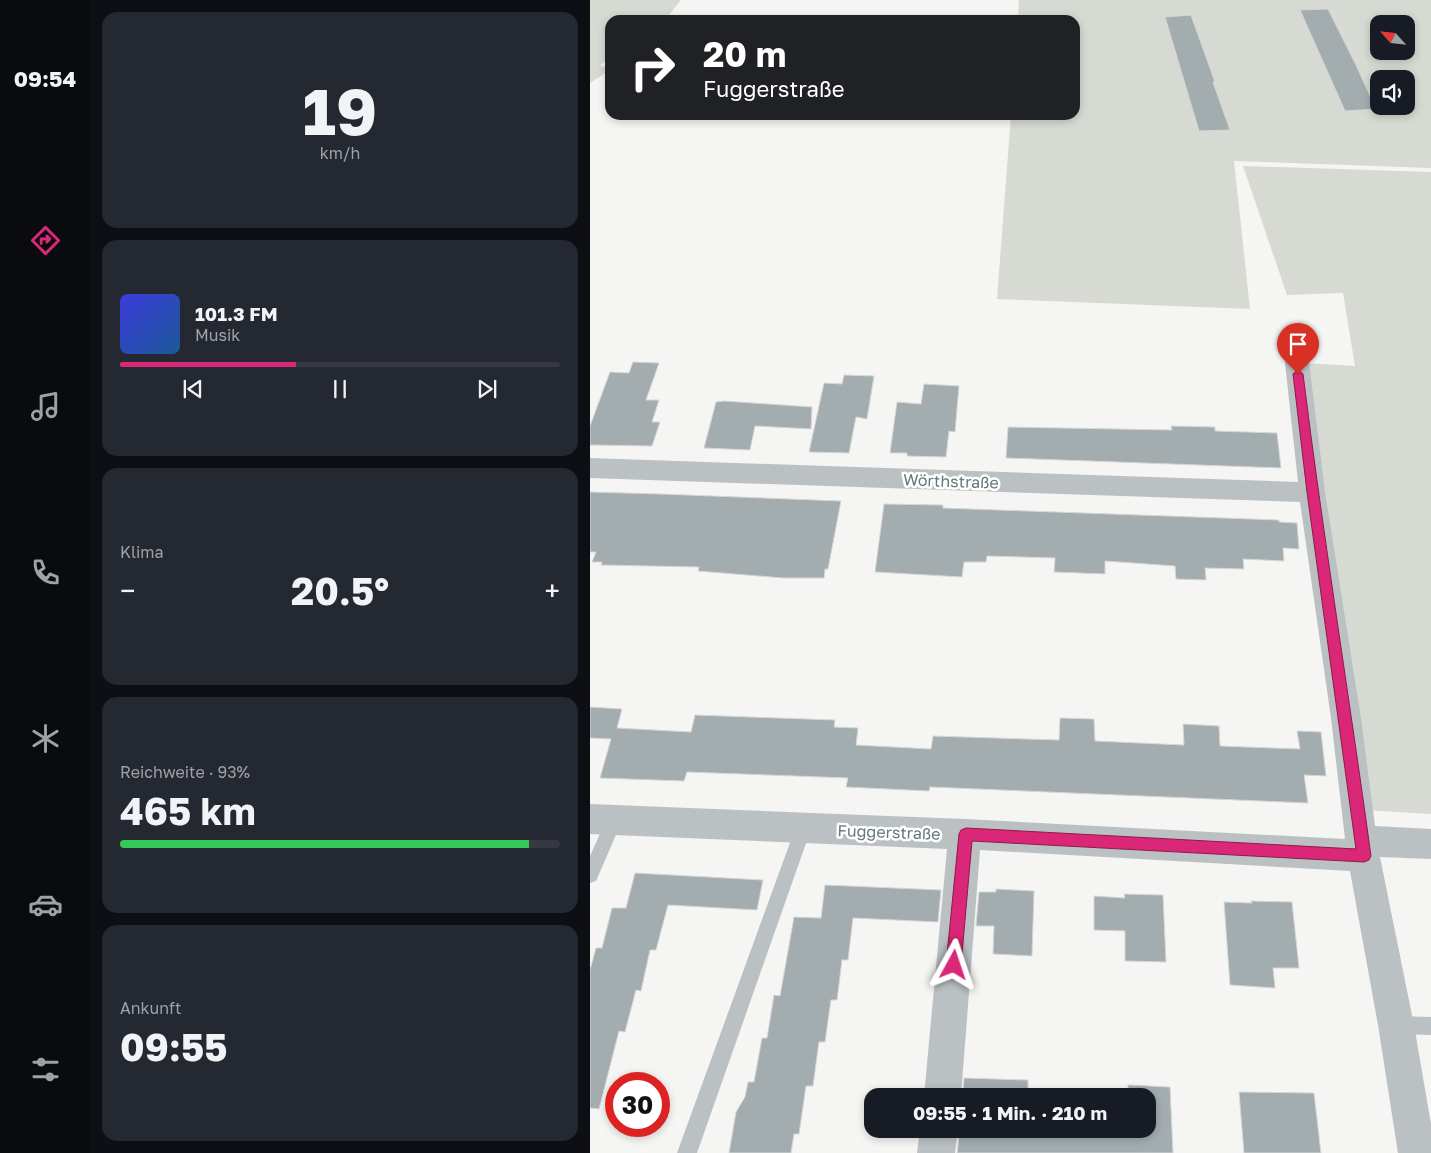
<!DOCTYPE html>
<html lang="de">
<meta charset="utf-8">
<style>
body{margin:0;font-family:"Golos Text",sans-serif;background:#242831;color:#f1f3f6;height:100vh;display:flex;flex-direction:column;font-size:19px;white-space:nowrap}
*{box-sizing:border-box;margin:0}
p{font-size:16px;color:#9ea1a6}
.icon{flex:none;width:28px;height:28px;fill:none;stroke:currentColor;stroke-width:2;stroke-linecap:round;stroke-linejoin:round}
.map{position:relative;flex:1;overflow:hidden}
.sheet{display:flex;flex-direction:column;gap:12px;padding:12px;background:#0d0f14;width:500px}
.sheet>*{flex:none}
.top-card{position:absolute;left:15px;top:15px;width:475px;height:105px;border-radius:15px;box-shadow:0 2px 8px #0003;background:#202124;color:#fff;overflow:hidden}
.needle{width:32px;rotate:297deg}
.controls{position:absolute;left:780px;top:15px;display:grid;gap:10px}
.controls a{display:grid;place-items:center;width:45px;height:45px;border-radius:10px;background:#171b24;box-shadow:0 2px 8px #0003;font-size:25px}
.speed{position:absolute;left:15px;top:1072px;display:flex;gap:10px;font-size:25px;font-weight:700;text-align:center}
.speed>*{display:grid;place-content:center;width:65px;height:65px;border-radius:50%;background:#171b24;box-shadow:0 2px 8px #0003;line-height:1}
.speed .limit{border:8px solid #d22;background:#fff;color:#111}
.pin{position:absolute;display:grid;place-items:center;width:42px;height:42px;color:#fff;margin:-51px -21px;border-radius:50% 50% 50% 0;rotate:-45deg;box-shadow:0 0 5px #0007}
.pin .icon{rotate:45deg}
.me{position:absolute;width:55px;margin:-28px;rotate:5deg;stroke-linejoin:round;filter:drop-shadow(0 0 4px #0008)}
.turn{display:flex;align-items:center;gap:18px;height:105px;padding:0 15px;font-size:22px}
.turn .icon{width:65px;height:65px;stroke-width:2.5}
.turn b{display:block;font-size:35px;line-height:42px}
.big{font-size:38px;font-weight:700;line-height:1.1}
.sheet .card{flex:1;display:flex;flex-direction:column;justify-content:center;gap:8px;min-width:0;padding:0 18px;border-radius:15px;background:#242831}
.sheet .dial{align-items:center;gap:0}
.dial b{font-size:65px;line-height:1}
.song{display:flex;align-items:center;gap:15px}
.cover{width:60px;height:60px;border-radius:8px;background:linear-gradient(135deg,hsl(240 70% 55%),hsl(210 70% 35%))}
.played{height:5px;border-radius:2px;background:linear-gradient(90deg,#db2777 40%,#363941 40%)}
.keys{display:flex;justify-content:space-around;direction:ltr}
.heat{display:flex;justify-content:space-between;align-items:center;font-size:28px;direction:ltr}
.charge{height:8px;border-radius:4px;background:linear-gradient(90deg,#34c759 93%,#363941 0)}
.trip{position:absolute;left:274px;top:1088px;width:292px;height:50px;border-radius:15px;background:#171b24;box-shadow:0 2px 8px #0003;font-weight:700;line-height:50px;text-align:center}
main{display:flex;flex:1;min-height:0}
.menu{display:flex;flex-direction:column;width:90px;justify-content:space-around;align-items:center;background:#090b0e;color:#9ea1a6}
.menu .icon{width:35px;height:35px}
.menu .on{color:#db2777}
.menu b{font-size:22px;color:#f1f3f6}
.map>svg:first-child{display:block}
.green{fill:#d7dad2;fill-rule:evenodd}
.building{fill:#a3adaf;stroke:#d7d6d5}
.lines{fill:none;stroke-linecap:round;stroke-linejoin:round}
.lane{fill:#bbc1c2;fill-rule:evenodd}
.street{fill:#bbc1c2;fill-rule:evenodd}
.route{fill:#db2777;stroke:#8e194d}
.labels{text-anchor:middle;stroke-width:5;stroke-linejoin:round;paint-order:stroke}
.street-label{font-size:16px;fill:#64777a;stroke:#fff}
</style>
<main>
<nav class="menu">
<b>09:54</b>
<svg class="icon on" aria-label="directions" viewBox="0 0 24 24"><path d="M12 3l9 9-9 9-9-9zM9 14v-3h6M13 9l2 2-2 2"/></svg>
<svg class="icon" aria-label="music" viewBox="0 0 24 24"><path d="M9 18V5l10-2v13"/><circle cx="6" cy="18" r="3"/><circle cx="16" cy="16" r="3"/></svg>
<svg class="icon" aria-label="phone" viewBox="0 0 24 24"><path d="M5 4h4l2 5-3 2q2 4 5 5l2-3 5 2v4C11 20 4 13 5 4z"/></svg>
<svg class="icon" aria-label="climate" viewBox="0 0 24 24"><path d="M12 3v18M4 7l16 10M4 17L20 7"/></svg>
<svg class="icon" aria-label="car" viewBox="0 0 24 24"><path d="M5 17H2v-5l4-1 3-4h7l3 4 3 1v5h-3M9 17h6M6 11h13"/><circle cx="7" cy="17" r="2"/><circle cx="17" cy="17" r="2"/></svg>
<svg class="icon" aria-label="filters" viewBox="0 0 24 24"><path d="M4 7h16M4 17h16"/><circle cx="9" cy="7" r="2"/><circle cx="15" cy="17" r="2"/></svg>
</nav>
<section class="sheet">
<div class="card dial"><b>19</b><p>km/h</p></div>
<div class="card">
<div class="song"><i class="cover"></i><div><b>101.3 FM</b><p>Musik</p></div></div>
<div class="played"></div>
<div class="keys"><svg class="icon" aria-label="previous" viewBox="0 0 24 24"><path d="M18 5L8 12l10 7zM5 5v14"/></svg><svg class="icon" aria-label="pause" viewBox="0 0 24 24"><path d="M8 5v14M16 5v14"/></svg><svg class="icon" aria-label="next" viewBox="0 0 24 24"><path d="M6 5l10 7-10 7zM19 5v14"/></svg></div>
</div>
<div class="card"><p>Klima</p>
<div class="heat"><a>−</a><b class="big">20.5°</b><a>+</a></div>
</div>
<div class="card"><p>Reichweite · 93%</p><b class="big">465 km</b><div class="charge"></div></div>
<div class="card"><p>Ankunft</p><b class="big">09:55</b></div>
</section>
<div class="map">
<svg width="841" height="1153" viewBox="0 0 841 1153">
<rect width="100%" height="100%" fill="#f5f5f3"/>
<g class="green">
<polygon points="0,0 91,0 75,20 20,20 20,58 10,65 20,70 0,83"/>
<path d="M429,0H841V168L644,161L660,309L407,299L421,115H485V20H428ZM789,24H816V51H789ZM789,79H816V106H789Z"/>
<polygon points="653,166 841,172 841,814 774,810 713,363 765,366 753,293 697,295"/>
</g>
<g class="building">
<polygon points="738,9 766,65 786,109 755,111 710,10"/>
<polygon points="601,15 625,82 623,82 640,130 609,131 575,17"/>
<polygon points="43,362 69,363 56,400 69,400 62,422 70,422 62,446 0,445 0,426 20,372 39,373"/>
<polygon points="254,375 284,376 277,419 266,417 259,453 219,452 234,383 252,384"/>
<polygon points="334,384 369,386 365,432 359,431 356,457 317,456 317,453 300,453 307,402 331,404"/>
<polygon points="134,401 222,407 221,429 165,426 160,450 114,448 126,402"/>
<polygon points="581,426 625,427 625,431 687,433 691,468 416,458 418,427 582,430"/>
<polygon points="0,492 71,494 251,501 238,569 235,569 234,578 193,578 108,571 109,567 11,565 12,562 2,562 6,552 0,552"/>
<polygon points="294,504 353,505 353,508 689,520 689,522 707,523 709,549 693,548 694,561 653,559 654,569 615,568 616,580 586,579 585,566 515,561 515,574 464,572 465,558 397,556 396,562 374,562 372,577 285,572"/>
<polygon points="0,707 32,709 27,728 101,732 105,715 245,720 244,727 268,728 266,745 341,749 343,736 469,740 470,718 504,719 505,741 594,745 593,724 629,726 630,746 710,749 707,731 731,732 736,776 714,775 718,803 340,787 339,791 256,787 258,778 97,772 94,781 10,778 21,739 0,738"/>
<polygon points="45,873 173,880 167,910 78,905 66,950 60,950 51,991 46,990 35,1032 29,1031 9,1109 0,1108 0,970 6,948 12,948 22,908 36,908"/>
<polygon points="235,885 351,890 348,922 263,918 258,960 252,960 247,1000 241,1000 235,1042 229,1042 223,1086 216,1086 209,1134 204,1134 201,1153 139,1153 146,1112 155,1097 158,1082 164,1082 172,1038 177,1038 184,995 190,996 204,917 231,918"/>
<polygon points="406,889 444,891 442,956 403,954 404,926 386,926 389,892 406,892"/>
<polygon points="534,894 573,895 576,962 535,961 535,931 504,930 504,896 535,898"/>
<polygon points="661,901 702,902 709,968 683,968 685,988 640,985 634,902 662,903"/>
<polygon points="374,1078 438,1080 438,1096 373,1096"/>
<polygon points="538,1085 580,1087 583,1153 367,1153 370,1129 558,1129 558,1096 538,1096"/>
<polygon points="649,1092 724,1093 731,1153 654,1153"/>
</g>
<g class="lines">
<g class="lane">
<polygon points="24,813 30,816 32,821 6,881 0,883 0,856 18,816"/>
<polygon points="213,821 219,824 221,829 107,1153 87,1153 205,829 207,824"/>
<polygon points="807,1016 841,1017 841,1035 807,1034 801,1031 798,1025 801,1019"/>
</g>
<g class="street">
<polygon points="706,346 714,348 718,354 735,492 771,718 785,826 841,829 841,859 790,857 824,1025 841,1124 841,1153 808,1153 788,1025 760,871 390,850 371,1096 334,1096 357,849 0,834 0,804 375,819 755,839 741,718 710,502 0,478 0,458 708,482 694,354 698,348"/>
<polygon points="330,1129 368,1129 365,1153 327,1153"/>
</g>
</g>
<path class="route" d="M708,370L713,374C733,535 759,695 781,856L779,860L774,862L382,841L371,965L369,970L364,972L358,970L356,965L369,834L371,830L376,828L766,849L717,492L703,374Z"/>
<g class="labels">
<g class="street-label">
<text transform="translate(361 481) rotate(2)" y="6">Wörthstraße</text>
<text transform="translate(299 832) rotate(2)" y="6">Fuggerstraße</text>
</g>
</g>
</svg>
<div class="controls">
<a><svg class="needle" viewBox="-14 -14 28 28"><path d="M0-13l5 13h-10z" fill="#e53935"/><path d="M0 13l5-13h-10z" fill="#9ea1a6"/></svg></a>
<a><svg class="icon" aria-label="sound" viewBox="0 0 24 24"><path d="M4 9h4l5-4v14l-5-4H4zM17 9q2 3 0 6"/></svg></a>
</div>
<div class="speed"><div class="limit">30</div></div>
<div class="pin" style="left:708px;top:374px;background:#d93025"><svg class="icon" aria-label="arrive" viewBox="0 0 24 24"><path d="M6 21V4h12l-3 4 3 4H6"/></svg></div>
<svg class="me" style="left:364px;top:965px" viewBox="-20 -20 40 40"><path d="M0-17L14 15 0 8-14 15z" fill="#db2777" stroke="#fff" stroke-width="4"/></svg>
<div class="trip">09:55 · 1 Min. · 210 m</div>
<div class="top-card">
<div class="turn"><svg class="icon" aria-label="right" viewBox="0 0 24 24"><path d="M7 20v-9h11M14 6l5 5-5 5"/></svg><div><b>20 m</b>Fuggerstraße</div></div>
</div>
</div>
</main>
